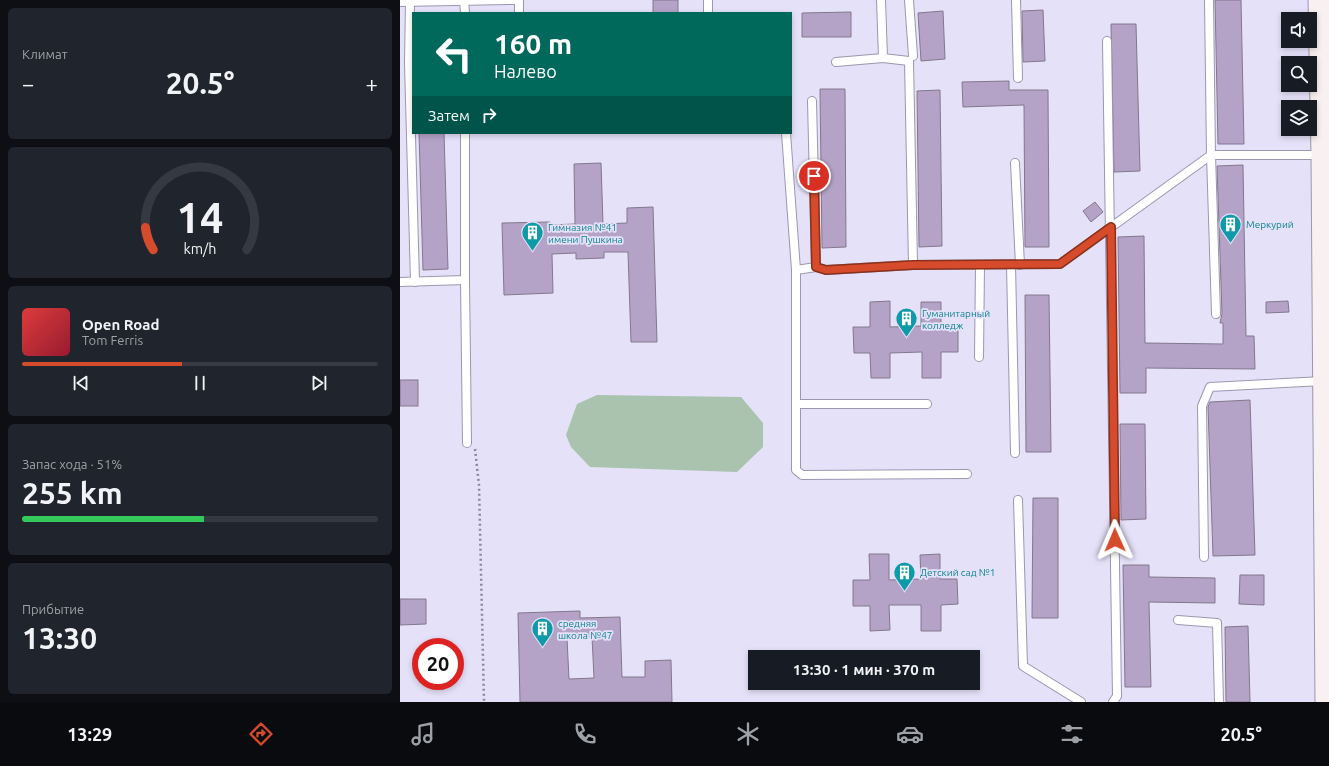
<!DOCTYPE html>
<html lang="ru">
<meta charset="utf-8">
<style>
body{margin:0;font-family:Ubuntu,sans-serif;background:#20242c;color:#f1f3f6;height:100vh;display:flex;flex-direction:column;font-size:15px;white-space:nowrap}
*{box-sizing:border-box;margin:0}
p{font-size:13px;color:#9ea1a6}
.icon{flex:none;width:22px;height:22px;fill:none;stroke:currentColor;stroke-width:2;stroke-linecap:round;stroke-linejoin:round}
.map{position:relative;flex:1;overflow:hidden}
.sheet{display:flex;flex-direction:column;gap:8px;padding:8px;background:#0d0f14;width:400px}
.sheet>*{flex:none}
.top-card{position:absolute;left:12px;top:12px;width:380px;height:122px;border-radius:0px;box-shadow:0 2px 6px #0003;background:#00695c;color:#fff;overflow:hidden}
.fabs{position:absolute;left:881px;top:12px;display:grid;gap:8px}
.fabs a{display:grid;place-items:center;width:36px;height:36px;border-radius:0px;background:#171b24;box-shadow:0 2px 6px #0003;font-size:20px}
.speed{position:absolute;left:12px;top:638px;display:flex;gap:8px;font-size:20px;font-weight:700;text-align:center}
.speed>*{display:grid;place-content:center;width:52px;height:52px;border-radius:50%;background:#171b24;box-shadow:0 2px 6px #0003;line-height:1}
.speed .limit{border:6px solid #d22;background:#fff;color:#111}
.pin{position:absolute;display:grid;place-items:center;width:34px;height:34px;color:#fff;margin:-17px;border:2px solid #fff;border-radius:50%;box-shadow:0 1px 4px #0007}
.me{position:absolute;width:44px;margin:-22px;rotate:359deg;stroke-linejoin:round;filter:drop-shadow(0 0 3px #0008)}
.turn{display:flex;align-items:center;gap:14px;height:84px;padding:0 16px;font-size:18px}
.turn .icon{width:52px;height:52px;stroke-width:2.5}
.turn b{display:block;font-size:28px;line-height:34px}
.then{display:flex;align-items:center;height:38px;padding:0 16px;background:#0003;gap:8px;font-size:15px}
.big{font-size:30px;font-weight:600;line-height:1.1}
.sheet .widget{flex:1;display:flex;flex-direction:column;justify-content:center;gap:6px;min-width:0;padding:0 14px;border-radius:6px;background:#20242c}
.sheet .dial{align-items:center;gap:0}
.dial svg{height:104px;overflow:visible;fill:none;stroke:#363941;stroke-width:7;stroke-linecap:round;text-anchor:middle}
.dial text{fill:#f1f3f6;stroke:none}
.song{display:flex;align-items:center;gap:12px}
.cover{width:48px;height:48px;border-radius:6px;background:linear-gradient(135deg,hsl(0 70% 55%),hsl(350 70% 35%))}
.played{height:4px;border-radius:2px;background:linear-gradient(90deg,#d54b2b 45%,#363941 45%)}
.keys{display:flex;justify-content:space-around;direction:ltr}
.heat{display:flex;justify-content:space-between;align-items:center;font-size:22px;direction:ltr}
.charge{height:6px;border-radius:3px;background:linear-gradient(90deg,#34c759 51%,#363941 0)}
.trip{position:absolute;left:348px;top:650px;width:232px;height:40px;border-radius:0px;background:#171b24;box-shadow:0 2px 6px #0003;font-weight:600;line-height:40px;text-align:center}
.tab-bar{display:flex;height:64px;justify-content:space-around;align-items:center;background:#090b0e;color:#9ea1a6}
.tab-bar .icon{width:28px;height:28px}
.tab-bar .current{color:#d54b2b}
.tab-bar b{font-size:18px;color:#f1f3f6}
main{display:flex;flex:1;min-height:0}
.map>svg:first-child{display:block}
.green{fill:#a9c3ae}
.building{fill:#b5a2c7;stroke:#82788c;fill-rule:evenodd}
.lines{fill:none;stroke-linecap:round;stroke-linejoin:round}
.lane-casing{stroke:#9b97ad;stroke-width:10}
.secondary-casing{stroke:#9b97ad;stroke-width:23}
.path{stroke:#8a8898;stroke-width:2.5;stroke-dasharray:2 3;stroke-linecap:butt}
.lane{stroke:#fff;stroke-width:8}
.secondary{stroke:#f9f0f1;stroke-width:21}
.route-casing{stroke:#8a311c;stroke-width:10}
.route{stroke:#d54b2b;stroke-width:7}
.labels{text-anchor:middle;stroke-width:3.5;stroke-linejoin:round;paint-order:stroke}
.culture-label{font-size:10px;fill:#0d838f;stroke:#e5e1f9;text-anchor:start}
</style>
<main>
<section class="sheet">
<div class="widget"><p>Климат</p>
<div class="heat"><a>−</a><b class="big">20.5°</b><a>+</a></div>
</div>
<div class="widget dial"><svg viewBox="0 0 100 80">
<path d="M14 69A42 42 0 1 1 86 69"/>
<path d="M14 69A42 42 0 0 1 8 52" stroke="#d54b2b"/>
<text x="50" y="56" font-size="32" font-weight="700">14</text>
<text x="50" y="72" font-size="11">km/h</text>
</svg></div>
<div class="widget">
<div class="song"><i class="cover"></i><div><b>Open Road</b><p>Tom Ferris</p></div></div>
<div class="played"></div>
<div class="keys"><svg class="icon" aria-label="previous" viewBox="0 0 24 24"><path d="M18 5L8 12l10 7zM5 5v14"/></svg><svg class="icon" aria-label="pause" viewBox="0 0 24 24"><path d="M8 5v14M16 5v14"/></svg><svg class="icon" aria-label="next" viewBox="0 0 24 24"><path d="M6 5l10 7-10 7zM19 5v14"/></svg></div>
</div>
<div class="widget"><p>Запас хода · 51%</p><b class="big">255 km</b><div class="charge"></div></div>
<div class="widget"><p>Прибытие</p><b class="big">13:30</b></div>
</section>
<div class="map">
<svg width="929" height="702" viewBox="0 0 929 702">
<rect width="100%" height="100%" fill="#e5e1f9"/>
<polygon class="green" points="197,395 341,397 363,423 363,447 337,472 190,467 171,447 166,435 177,404"/>
<g class="building">
<rect x="253" y="0" width="25" height="13"/>
<polygon points="815,0 841,0 844,144 818,144"/>
<polygon points="643,10 645,61 623,62 622,11"/>
<polygon points="543,11 545,59 521,61 518,13"/>
<polygon points="451,12 451,37 402,37 402,13"/>
<polygon points="711,24 736,24 740,171 714,172"/>
<polygon points="609,81 609,90 648,90 649,247 625,247 624,105 563,107 562,82"/>
<polygon points="420,89 445,89 446,247 422,248"/>
<polygon points="540,90 542,246 519,247 517,91"/>
<polygon points="19,133 44,133 48,269 23,270"/>
<polygon points="201,163 203,224 227,223 227,208 253,207 257,342 231,342 228,252 204,252 204,258 176,259 176,253 152,254 153,293 104,295 102,223 150,222 150,225 175,224 174,164"/>
<polygon points="843,165 846,336 854,336 855,369 746,368 746,393 720,393 718,237 744,236 745,343 823,344 823,323 820,323 822,314 817,166"/>
<polygon points="695,202 703,212 691,222 683,211"/>
<polygon points="625,295 649,295 651,452 626,452"/>
<polygon points="490,301 490,327 521,326 521,302 541,302 541,326 558,326 558,352 541,352 541,378 522,378 522,352 490,353 490,378 471,378 470,353 454,353 453,327 470,327 470,302"/>
<polygon points="888,301 889,312 866,313 866,302"/>
<rect x="0" y="380" width="18" height="26"/>
<polygon points="850,400 855,555 813,556 808,407 810,402"/>
<polygon points="720,424 745,424 746,519 721,520"/>
<polygon points="633,498 658,498 658,618 632,618"/>
<polygon points="469,554 489,554 489,580 521,579 520,555 540,554 540,579 557,579 558,604 541,605 541,631 521,631 521,605 489,605 490,630 470,631 470,606 453,606 453,580 470,580"/>
<polygon points="723,565 749,565 749,577 815,578 815,603 749,602 751,687 725,687"/>
<polygon points="840,575 864,575 864,605 839,604"/>
<polygon points="0,599 26,599 26,624 0,625"/>
<path d="M180,611V618L220,617L222,677H245V661L271,660L272,702H120L118,613ZM192,637L194,678L169,679L167,638Z"/>
<polygon points="848,626 850,702 826,702 825,627"/>
</g>
<g class="lines">
<defs>
<g id="lane">
<polyline points="64,0 65,13"/>
<polyline points="119,0 119,13"/>
<polyline points="308,0 308,13"/>
<polyline points="481,0 483,58"/>
<polyline points="509,0 513,56"/>
<polyline points="616,0 618,78"/>
<polyline points="809,0 811,155 816,314"/>
<polyline points="0,2 114,0"/>
<polyline points="10,2 9,63 15,282"/>
<polyline points="707,41 717,696 713,702"/>
<polyline points="436,62 483,58 509,61 513,265"/>
<polyline points="412,101 416,267 426,270 513,265 660,264 811,155 922,155"/>
<polyline points="386,133 396,270 396,470 402,475 567,474"/>
<polyline points="615,163 620,265"/>
<polyline points="611,265 615,453"/>
<polyline points="396,270 416,267"/>
<polyline points="65,280 67,443"/>
<polyline points="0,282 65,280 65,133"/>
<polyline points="579,357 580,265"/>
<polyline points="396,404 527,404"/>
<polyline points="618,500 623,666 681,702"/>
<polyline points="804,557 802,406 810,387 923,381"/>
<polyline points="778,620 817,623 819,702"/>
</g>
<polyline id="secondary" points="919,0 922,155 926,702"/>
</defs>
<use href="#lane" class="lane-casing"/>
<use href="#secondary" class="secondary-casing"/>
<polyline class="path" points="75,449 79,485 84,702"/>
<use href="#lane" class="lane"/>
<use href="#secondary" class="secondary"/>
</g>
<g class="lines">
<defs>
<polyline id="route" points="414,176 416,267 426,270 513,265 660,264 711,227 715,540"/>
</defs>
<use href="#route" class="route-casing"/>
<use href="#route" class="route"/>
</g>
<defs>
<symbol id="building-pin" viewBox="-11 -11 22 30"><path d="M0 17L-7.5 6A9.5 9.5 0 1 1 7.5 6Z" fill="#0f9aa8" stroke="#e5e1f9"/><path d="M-4-6H4V6H1V3H-1V6H-4ZM-2.5-4.3h1.7v1.8h-1.7ZM.8-4.3h1.7v1.8H.8ZM-2.5-1h1.7V.8h-1.7ZM.8-1h1.7V.8H.8Z" fill="#fff"/></symbol>
</defs>
<g fill-rule="evenodd">
<use href="#building-pin" x="818" y="212" width="25" height="34"/>
<use href="#building-pin" x="120" y="220" width="25" height="34"/>
<use href="#building-pin" x="494" y="306" width="25" height="34"/>
<use href="#building-pin" x="492" y="560" width="25" height="34"/>
<use href="#building-pin" x="130" y="616" width="25" height="34"/>
</g>
<g class="labels">
<g class="culture-label">
<text x="846" y="228">Меркурий</text>
<text x="148" y="231">Гимназия №41<tspan x="148" dy="12">имени Пушкина</tspan></text>
<text x="522" y="317">Гуманитарный<tspan x="522" dy="12">колледж</tspan></text>
<text x="520" y="576">Детский сад №1</text>
<text x="158" y="627">средняя<tspan x="158" dy="12">школа №47</tspan></text>
</g>
</g>
</svg>
<div class="fabs">
<a><svg class="icon" aria-label="sound" viewBox="0 0 24 24"><path d="M4 9h4l5-4v14l-5-4H4zM17 9q2 3 0 6"/></svg></a>
<a><svg class="icon" aria-label="search" viewBox="0 0 24 24"><circle cx="10" cy="10" r="6"/><path d="M15 15l6 6"/></svg></a>
<a><svg class="icon" aria-label="layers" viewBox="0 0 24 24"><path d="M12 4l9 5-9 5-9-5zM3 14l9 5 9-5"/></svg></a>
</div>
<div class="speed"><div class="limit">20</div></div>
<div class="pin" style="left:414px;top:176px;background:#d93025"><svg class="icon" aria-label="arrive" viewBox="0 0 24 24"><path d="M6 21V4h12l-3 4 3 4H6"/></svg></div>
<svg class="me" style="left:715px;top:540px" viewBox="-20 -20 40 40"><path d="M0-17L14 15 0 8-14 15z" fill="#d54b2b" stroke="#fff" stroke-width="4"/></svg>
<div class="trip">13:30 · 1 мин · 370 m</div>
<div class="top-card">
<div class="turn"><svg class="icon" aria-label="left" viewBox="0 0 24 24"><path d="M17 20v-9H6M10 6l-5 5 5 5"/></svg><div><b>160 m</b>Налево</div></div>
<div class="then">Затем<svg class="icon" aria-label="right" viewBox="0 0 24 24"><path d="M7 20v-9h11M14 6l5 5-5 5"/></svg></div>
</div>
</div>
</main>
<nav class="tab-bar">
<b>13:29</b>
<svg class="icon current" aria-label="directions" viewBox="0 0 24 24"><path d="M12 3l9 9-9 9-9-9zM9 14v-3h6M13 9l2 2-2 2"/></svg>
<svg class="icon" aria-label="music" viewBox="0 0 24 24"><path d="M9 18V5l10-2v13"/><circle cx="6" cy="18" r="3"/><circle cx="16" cy="16" r="3"/></svg>
<svg class="icon" aria-label="phone" viewBox="0 0 24 24"><path d="M5 4h4l2 5-3 2q2 4 5 5l2-3 5 2v4C11 20 4 13 5 4z"/></svg>
<svg class="icon" aria-label="climate" viewBox="0 0 24 24"><path d="M12 3v18M4 7l16 10M4 17L20 7"/></svg>
<svg class="icon" aria-label="car" viewBox="0 0 24 24"><path d="M5 17H2v-5l4-1 3-4h7l3 4 3 1v5h-3M9 17h6M6 11h13"/><circle cx="7" cy="17" r="2"/><circle cx="17" cy="17" r="2"/></svg>
<svg class="icon" aria-label="filters" viewBox="0 0 24 24"><path d="M4 7h16M4 17h16"/><circle cx="9" cy="7" r="2"/><circle cx="15" cy="17" r="2"/></svg>
<b>20.5°</b>
</nav>
